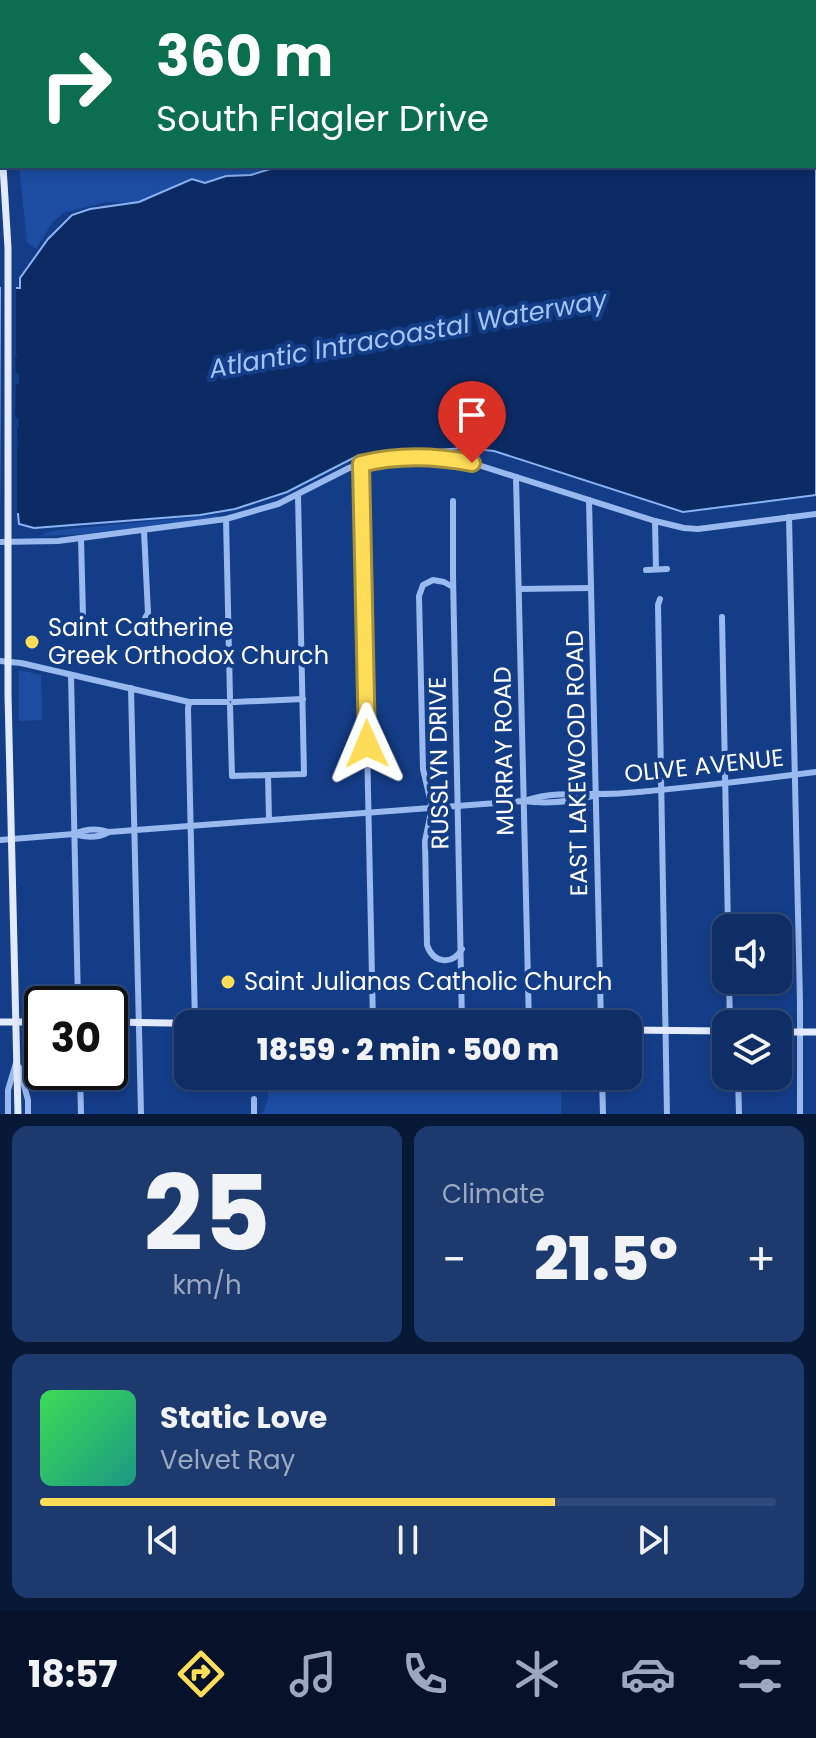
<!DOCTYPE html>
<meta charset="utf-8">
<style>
body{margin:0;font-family:Poppins,sans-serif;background:#1d3a6f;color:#f1f3f6;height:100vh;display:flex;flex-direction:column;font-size:30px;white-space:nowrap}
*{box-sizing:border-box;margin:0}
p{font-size:26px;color:#9ba8bf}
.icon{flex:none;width:44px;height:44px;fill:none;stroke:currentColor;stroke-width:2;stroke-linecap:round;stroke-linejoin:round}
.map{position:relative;height:1114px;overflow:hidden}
.side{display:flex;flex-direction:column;gap:12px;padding:12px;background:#081938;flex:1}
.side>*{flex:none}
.banner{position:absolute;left:0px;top:0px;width:816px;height:168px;box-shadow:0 4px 12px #0003,0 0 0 2px #2f4a7a;background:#0b6e4f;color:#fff;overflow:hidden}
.buttons{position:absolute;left:712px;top:914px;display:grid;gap:16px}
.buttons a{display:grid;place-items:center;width:80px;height:80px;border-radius:16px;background:#0f2e66;box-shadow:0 4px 12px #0003,0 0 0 2px #2f4a7a;font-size:40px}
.speed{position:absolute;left:24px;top:986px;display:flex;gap:16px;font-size:40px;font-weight:700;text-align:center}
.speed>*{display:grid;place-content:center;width:104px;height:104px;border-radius:50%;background:#0f2e66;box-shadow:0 4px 12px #0003,0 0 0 2px #2f4a7a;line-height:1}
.speed .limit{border:4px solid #111;border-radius:12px;background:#fff;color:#111}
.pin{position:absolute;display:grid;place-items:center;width:68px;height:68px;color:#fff;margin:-82px -34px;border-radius:50% 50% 50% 0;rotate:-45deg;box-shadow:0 0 8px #0007}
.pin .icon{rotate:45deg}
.me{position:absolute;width:88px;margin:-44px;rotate:359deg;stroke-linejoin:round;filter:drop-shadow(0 0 6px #0008)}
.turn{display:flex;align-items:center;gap:28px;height:168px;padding:0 24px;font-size:36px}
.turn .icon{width:104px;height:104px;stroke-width:2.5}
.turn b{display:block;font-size:56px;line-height:68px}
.big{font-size:60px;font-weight:800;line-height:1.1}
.side .card{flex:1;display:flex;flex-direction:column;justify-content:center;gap:12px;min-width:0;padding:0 28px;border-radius:16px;background:#1d3a6f}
.side .dial{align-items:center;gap:0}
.dial b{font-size:104px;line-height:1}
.song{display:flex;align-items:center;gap:24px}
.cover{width:96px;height:96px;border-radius:12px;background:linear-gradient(135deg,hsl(130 70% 55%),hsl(170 70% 35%))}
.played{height:8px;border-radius:4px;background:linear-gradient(90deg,#ffdd58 70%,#2f4a7a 70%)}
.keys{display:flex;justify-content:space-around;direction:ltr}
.heat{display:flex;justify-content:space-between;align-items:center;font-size:44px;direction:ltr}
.side .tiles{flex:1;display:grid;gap:12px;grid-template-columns:1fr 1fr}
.card:last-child{grid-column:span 2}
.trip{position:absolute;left:174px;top:1010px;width:468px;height:80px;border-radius:16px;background:#0f2e66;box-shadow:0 4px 12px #0003,0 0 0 2px #2f4a7a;font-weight:800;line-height:80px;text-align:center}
.menu{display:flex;height:128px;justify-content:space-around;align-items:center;background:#061229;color:#9ba8bf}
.menu .icon{width:56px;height:56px}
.menu .selected{color:#ffdd58}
.menu b{font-size:36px;color:#f1f3f6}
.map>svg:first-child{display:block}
.green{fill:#1c4da2}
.water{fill:#0c2b65;stroke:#8bb3f3;stroke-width:2}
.pier{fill:#143d88}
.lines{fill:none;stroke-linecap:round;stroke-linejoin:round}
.minor{stroke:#9ab9ef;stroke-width:6}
.major{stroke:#e2ebff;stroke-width:7}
.route-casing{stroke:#a69039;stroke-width:20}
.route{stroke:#ffdd58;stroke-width:14}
.poi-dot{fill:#ffdd58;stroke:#143d88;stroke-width:3}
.labels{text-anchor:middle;stroke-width:8;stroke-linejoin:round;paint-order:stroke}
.poi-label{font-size:24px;fill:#fff;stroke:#143d88;text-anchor:start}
.street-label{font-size:24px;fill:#fff;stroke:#143d88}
.water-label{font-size:26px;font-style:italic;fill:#a5c4f7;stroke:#143d88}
</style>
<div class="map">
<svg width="816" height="1114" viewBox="0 0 816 1114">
<rect width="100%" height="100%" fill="#143d88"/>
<g class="green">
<polygon points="19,166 280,166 251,175 226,176 205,183 192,179 139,203 106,202 63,213 52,223 36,249 27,242"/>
<polygon points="218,515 218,517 84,534 41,536 46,533 57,530"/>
<polygon points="19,670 41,675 42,720 19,721"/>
<polygon points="267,1076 502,1076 503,1084 561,1084 561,1114 262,1114 268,1099"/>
</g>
<g class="water">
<polygon points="0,0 397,0 397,2 2,2 2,26 0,19"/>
<polygon points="538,0 816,0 816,495 683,512 494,451 466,448 359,455 287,492 235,509 200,515 34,528 19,524 18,514 0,513 0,288 20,288 20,278 48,239 72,215 90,209 139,202 192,179 205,183 226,176 251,175 280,166 814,166 814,2 534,2"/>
</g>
<polygon class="pier" points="1,286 16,286 16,353 17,356 15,359 16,373 19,375 19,384 16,384 15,417 18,418 19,426 17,429 18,446 17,449 17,515 0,515"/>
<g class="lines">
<g class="minor">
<polyline points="361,464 373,1024"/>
<polyline points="516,477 529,1024"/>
<polyline points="589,500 601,1024"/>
<polyline points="453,501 453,576 462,1024"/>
<polyline points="789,517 800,1002 800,1114"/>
<polyline points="226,519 230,698"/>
<polyline points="655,521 656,569"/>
<polyline points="81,538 83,617"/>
<polyline points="0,542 58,541 226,519 278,504 349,468 370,462 431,458 472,463 655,521 684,528 698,529 816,514"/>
<polyline points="646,570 667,569"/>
<path d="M453,587L444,582L433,580L423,585L419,596L423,769L432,807L425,841L427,945C433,963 452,966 462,949"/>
<polyline points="519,589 591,588"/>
<polyline points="660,599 658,605 667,1114"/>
<polyline points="722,617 728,928"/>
<polyline points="142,624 148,613 144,531"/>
<polyline points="0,661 21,663 189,702 227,702"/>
<polyline points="71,675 78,1004"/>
<polyline points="131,688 141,1114"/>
<polyline points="189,702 188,709 195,1023"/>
<polyline points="234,702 303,699"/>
<polyline points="230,706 232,776 304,774 298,495"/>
<polyline points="268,775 269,820"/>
<path d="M527,800C558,790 593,796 625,793C689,788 753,780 816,772"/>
<path d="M74,834C86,838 98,838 109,832"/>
<path d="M0,840L74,834C85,829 97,828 109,832L523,801C547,804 572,802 596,795"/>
<polyline points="729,980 730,1024"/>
<polyline points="19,1067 28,1100 28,1114"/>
<polyline points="80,1072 81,1114"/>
<polyline points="602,1076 603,1114"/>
<polyline points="738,1076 739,1114"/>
<polyline points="254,1099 254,1114"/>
<polyline points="8,1114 8,1090 16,1063"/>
</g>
<g class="major">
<polyline points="0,140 2,156"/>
<polyline points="3,166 8,248 8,695 18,1114"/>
<polyline points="0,1022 42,1022"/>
<polyline points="110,1022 227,1024"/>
<polyline points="628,1030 726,1031"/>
<polyline points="778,1032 816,1032"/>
</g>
</g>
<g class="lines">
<defs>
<path id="route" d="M367,744L361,464C396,455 436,456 472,463"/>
</defs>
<use href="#route" class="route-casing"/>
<use href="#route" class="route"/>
</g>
<g class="poi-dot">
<circle cx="32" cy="642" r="8"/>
<circle cx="228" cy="982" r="8"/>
</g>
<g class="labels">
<g class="poi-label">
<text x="48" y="636">Saint Catherine<tspan x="48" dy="28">Greek Orthodox Church</tspan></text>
<text x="244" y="990">Saint Julianas Catholic Church</text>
</g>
<g class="street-label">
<text transform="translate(504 751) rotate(-91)" y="8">MURRAY ROAD</text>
<text transform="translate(439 763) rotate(-91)" y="8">RUSSLYN DRIVE</text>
<text transform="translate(577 763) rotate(-91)" y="8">EAST LAKEWOOD ROAD</text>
<text transform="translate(704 766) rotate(-6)" y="8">OLIVE AVENUE</text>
</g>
<g class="water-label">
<text transform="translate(408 334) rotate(-10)" y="9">Atlantic Intracoastal Waterway</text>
</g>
</g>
</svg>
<div class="buttons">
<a><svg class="icon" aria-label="sound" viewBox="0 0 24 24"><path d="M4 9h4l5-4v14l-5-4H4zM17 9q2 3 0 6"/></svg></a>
<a><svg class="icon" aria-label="layers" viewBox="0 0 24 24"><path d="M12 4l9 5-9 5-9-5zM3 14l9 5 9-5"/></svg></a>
</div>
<div class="speed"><div class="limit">30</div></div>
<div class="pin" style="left:472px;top:463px;background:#d93025"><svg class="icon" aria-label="arrive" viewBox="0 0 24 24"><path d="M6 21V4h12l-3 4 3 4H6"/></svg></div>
<svg class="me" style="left:367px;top:744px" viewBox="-20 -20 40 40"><path d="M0-17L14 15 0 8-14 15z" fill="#ffdd58" stroke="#fff" stroke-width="4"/></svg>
<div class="trip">18:59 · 2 min · 500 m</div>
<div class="banner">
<div class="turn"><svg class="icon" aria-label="right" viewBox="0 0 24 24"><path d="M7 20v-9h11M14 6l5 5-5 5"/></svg><div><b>360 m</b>South Flagler Drive</div></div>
</div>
</div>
<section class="side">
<div class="tiles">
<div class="card dial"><b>25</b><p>km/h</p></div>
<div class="card"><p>Climate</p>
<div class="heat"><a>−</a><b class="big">21.5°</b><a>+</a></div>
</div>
<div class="card">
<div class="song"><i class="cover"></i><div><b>Static Love</b><p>Velvet Ray</p></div></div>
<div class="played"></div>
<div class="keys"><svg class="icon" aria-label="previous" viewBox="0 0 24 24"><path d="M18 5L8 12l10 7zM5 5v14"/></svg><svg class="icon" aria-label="pause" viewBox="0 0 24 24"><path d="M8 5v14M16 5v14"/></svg><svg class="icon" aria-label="next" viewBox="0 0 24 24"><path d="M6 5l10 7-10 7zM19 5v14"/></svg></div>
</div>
</div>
</section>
<nav class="menu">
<b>18:57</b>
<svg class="icon selected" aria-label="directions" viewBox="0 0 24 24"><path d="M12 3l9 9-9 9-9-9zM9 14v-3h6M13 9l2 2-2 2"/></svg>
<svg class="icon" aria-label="music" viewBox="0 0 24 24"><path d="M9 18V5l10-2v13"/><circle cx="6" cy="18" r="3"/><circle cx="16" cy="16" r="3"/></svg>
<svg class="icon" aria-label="phone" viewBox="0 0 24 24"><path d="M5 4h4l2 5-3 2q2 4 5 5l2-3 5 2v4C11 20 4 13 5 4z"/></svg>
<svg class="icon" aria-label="climate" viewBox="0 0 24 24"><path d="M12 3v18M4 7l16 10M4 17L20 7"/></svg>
<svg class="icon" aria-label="car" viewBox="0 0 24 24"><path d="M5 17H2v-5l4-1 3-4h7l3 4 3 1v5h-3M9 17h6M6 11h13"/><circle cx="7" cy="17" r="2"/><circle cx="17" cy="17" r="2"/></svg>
<svg class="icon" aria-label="filters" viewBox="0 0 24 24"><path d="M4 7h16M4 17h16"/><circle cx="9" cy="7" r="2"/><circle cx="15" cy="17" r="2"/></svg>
</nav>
